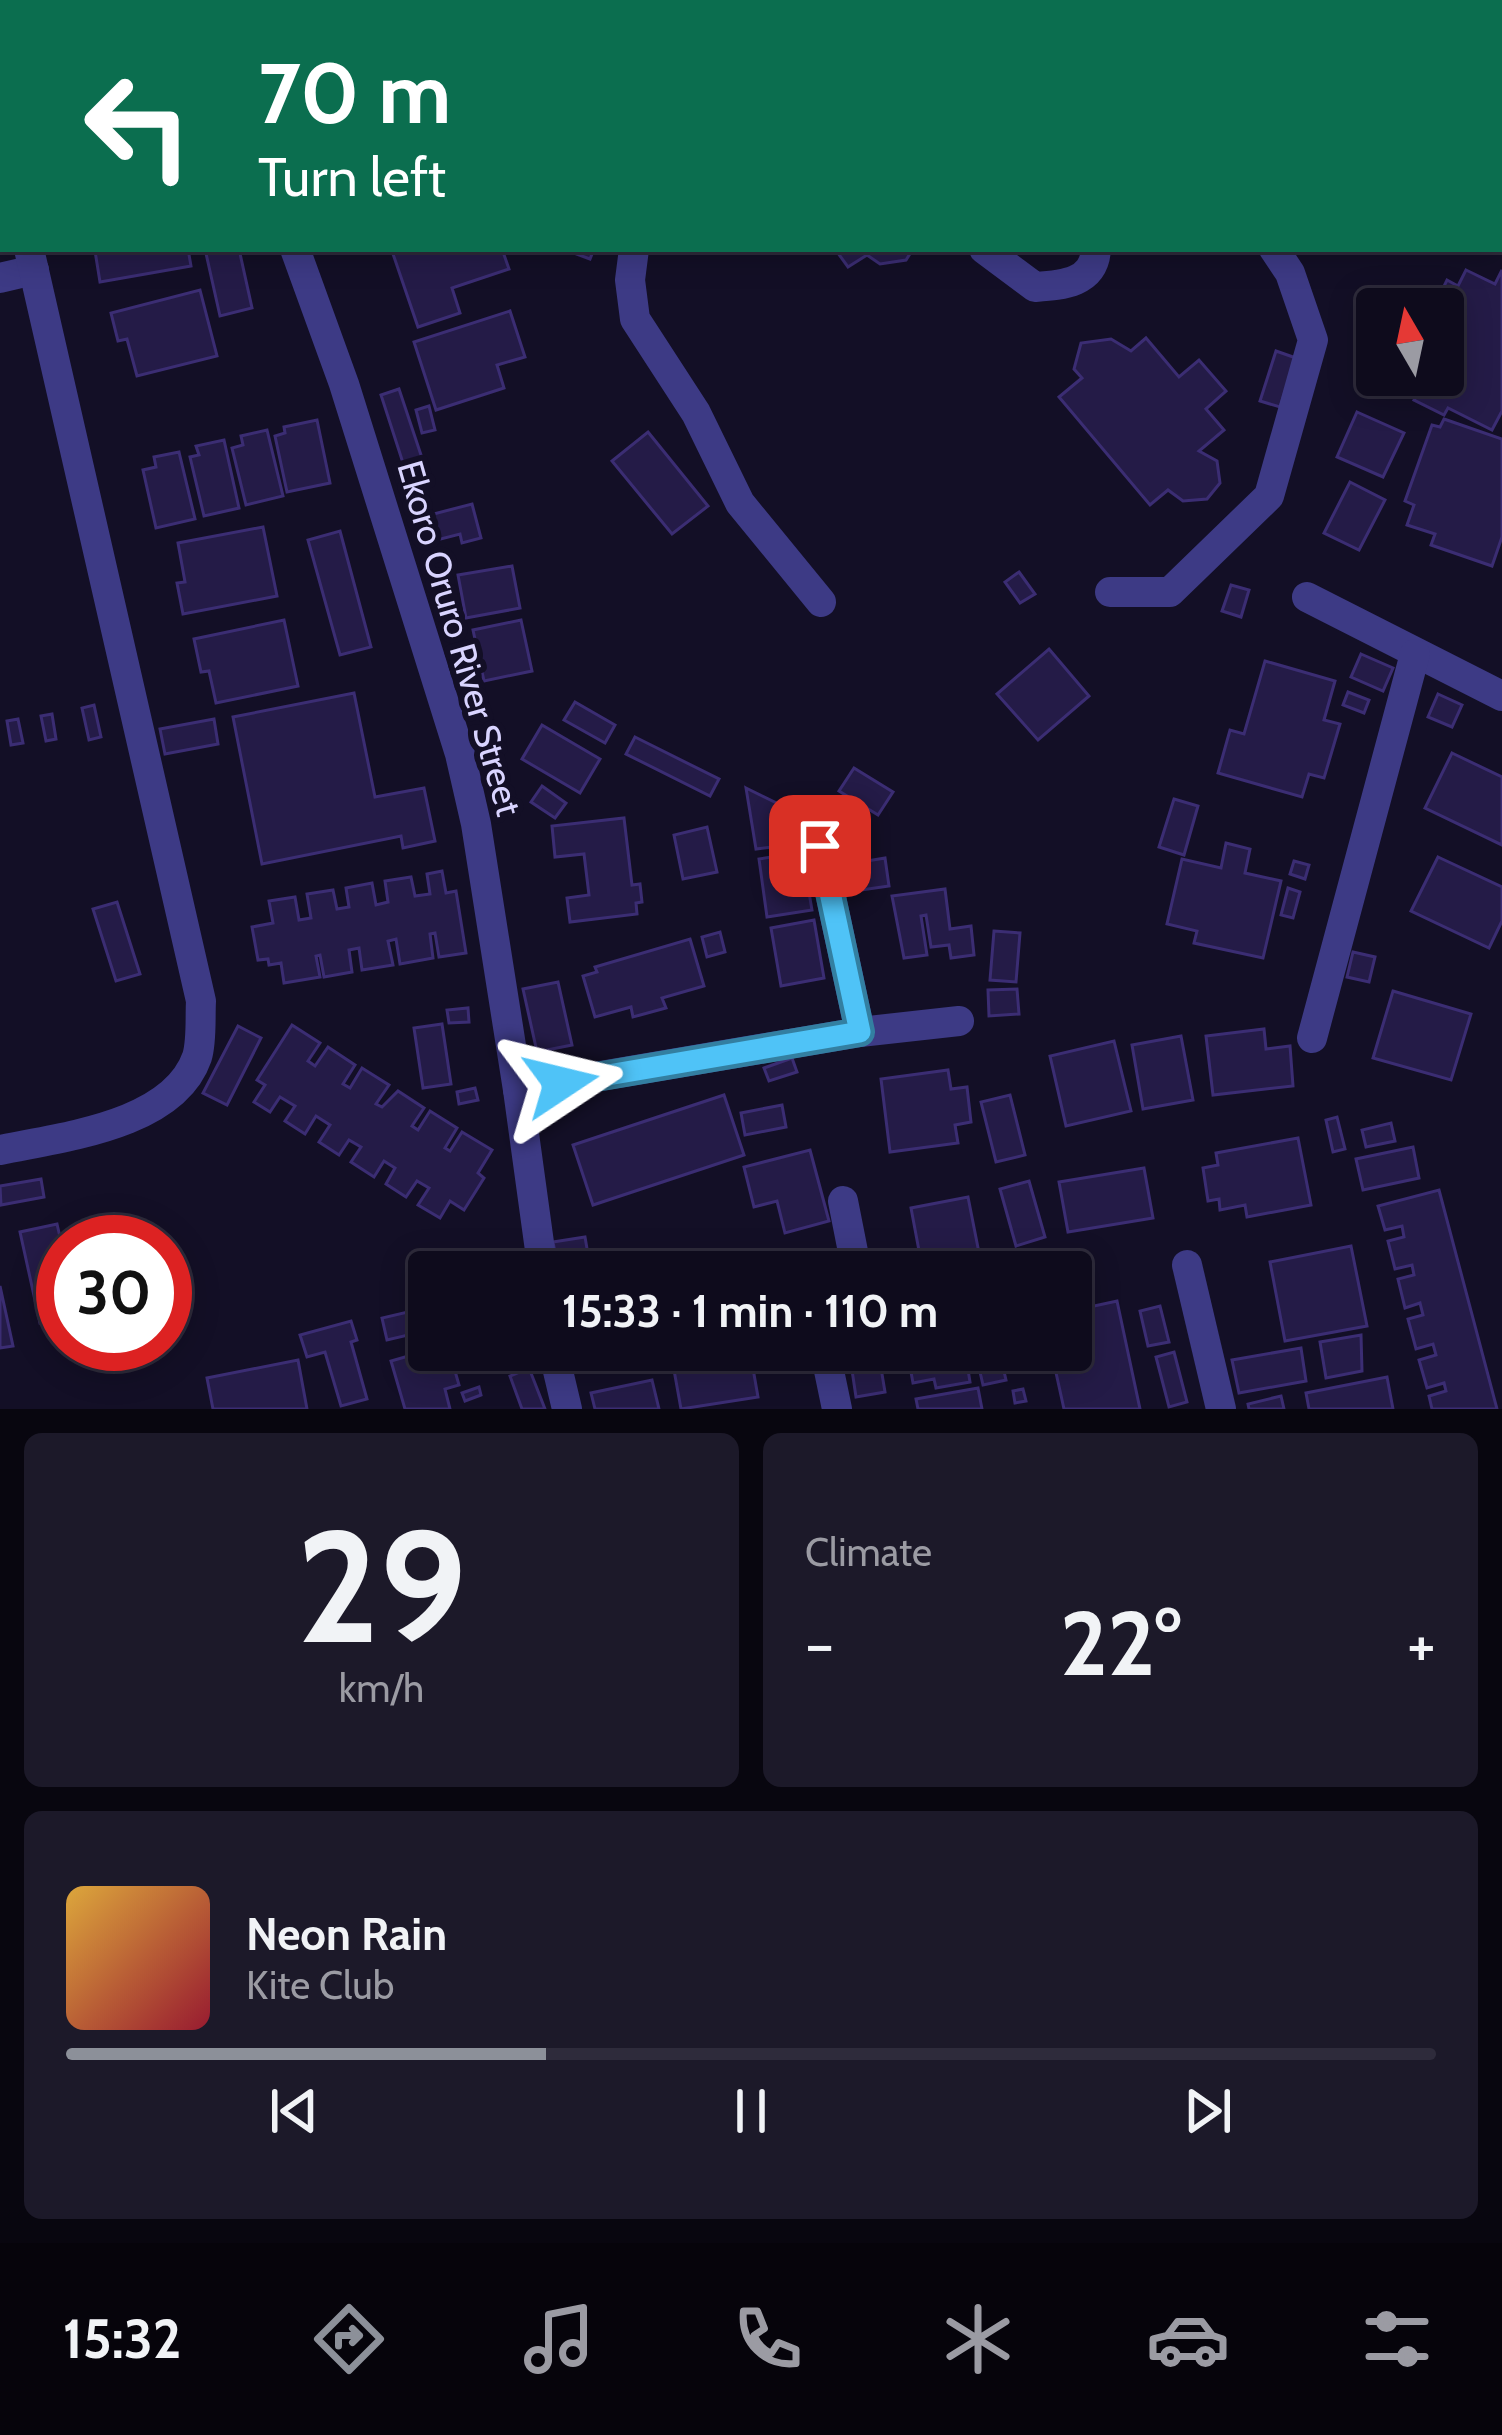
<!DOCTYPE html>
<meta charset="utf-8">
<style>
body{margin:0;font-family:Cabin,sans-serif;background:#1c1929;color:#f1f3f6;height:100vh;display:flex;flex-direction:column;font-size:45px;white-space:nowrap}
*{box-sizing:border-box;margin:0}
p{font-size:39px;color:#9b9ba3}
.icon{flex:none;width:66px;height:66px;fill:none;stroke:currentColor;stroke-width:2;stroke-linecap:round;stroke-linejoin:round}
.map{position:relative;height:1409px;overflow:hidden}
.side{display:flex;flex-direction:column;gap:24px;padding:24px;background:#08060f;flex:1}
.side>*{flex:none}
.top-card{position:absolute;left:0px;top:0px;width:1503px;height:252px;box-shadow:0 6px 30px #0003,0 0 0 3px #2e2b3b;background:#0b6e4f;color:#fff;overflow:hidden}
.needle{width:78px;rotate:351deg}
.fabs{position:absolute;left:1356px;top:288px;display:grid;gap:24px}
.fabs a{display:grid;place-items:center;width:108px;height:108px;border-radius:12px;background:#0e0b1c;box-shadow:0 6px 30px #0003,0 0 0 3px #2e2b3b;font-size:60px}
.speed{position:absolute;left:36px;top:1215px;display:flex;gap:24px;font-size:60px;font-weight:700;text-align:center}
.speed>*{display:grid;place-content:center;width:156px;height:156px;border-radius:50%;background:#0e0b1c;box-shadow:0 6px 30px #0003,0 0 0 3px #2e2b3b;line-height:1}
.speed .limit{border:18px solid #d22;background:#fff;color:#111}
.pin{position:absolute;display:grid;place-items:center;width:102px;height:102px;color:#fff;margin:-51px;border-radius:24px;box-shadow:0 6px 18px #0006}
.me{position:absolute;width:132px;margin:-66px;rotate:80deg;stroke-linejoin:round;filter:drop-shadow(0 0 9px #0008)}
.turn{display:flex;align-items:center;gap:42px;height:252px;padding:0 60px;font-size:54px}
.turn .icon{width:156px;height:156px;stroke-width:2.5}
.turn b{display:block;font-size:84px;line-height:102px}
.big{font-size:90px;font-weight:700;line-height:1.1}
.side .card{flex:1;display:flex;flex-direction:column;justify-content:center;gap:18px;min-width:0;padding:0 42px;border-radius:18px;background:#1c1929}
.side .dial{align-items:center;gap:0}
.dial b{font-size:156px;line-height:1}
.song{display:flex;align-items:center;gap:36px}
.cover{width:144px;height:144px;border-radius:18px;background:linear-gradient(135deg,hsl(40 70% 55%),hsl(350 70% 35%))}
.played{height:12px;border-radius:6px;background:linear-gradient(90deg,#8c9099 35%,#2e2b3b 35%)}
.keys{display:flex;justify-content:space-around;direction:ltr}
.heat{display:flex;justify-content:space-between;align-items:center;font-size:66px;direction:ltr}
.side .tiles{flex:1;display:grid;gap:24px;grid-template-columns:1fr 1fr}
.card:last-child{grid-column:span 2}
.trip{position:absolute;left:408px;top:1251px;width:684px;height:120px;border-radius:12px;background:#0e0b1c;box-shadow:0 6px 30px #0003,0 0 0 3px #2e2b3b;font-weight:700;line-height:120px;text-align:center}
.tab-bar{display:flex;height:192px;justify-content:space-around;align-items:center;background:#06040b;color:#9b9ba3}
.tab-bar .icon{width:84px;height:84px}
.tab-bar .current{color:#8c9099}
.tab-bar b{font-size:54px;color:#f1f3f6}
.map>svg:first-child{display:block}
.building{fill:#241b47;stroke:#3b2d73;stroke-width:3}
.lines{fill:none;stroke-linecap:round;stroke-linejoin:round}
.minor{stroke:#3d3a85;stroke-width:30}
.route-casing{stroke:#337fa1;stroke-width:30}
.route{stroke:#4fc3f7;stroke-width:21}
.labels{text-anchor:middle;stroke-width:12;stroke-linejoin:round;paint-order:stroke}
.street-label{font-size:36px;fill:#d9d4ff;stroke:#130f26}
</style>
<div class="map">
<svg width="1502" height="1409" viewBox="0 0 1502 1409">
<rect width="100%" height="100%" fill="#130f26"/>
<g class="building">
<polygon points="51,0 119,0 120,3 51,3"/>
<polygon points="1382,0 1446,0 1452,3 1381,3"/>
<polygon points="188,249 191,266 100,282 95,251"/>
<polygon points="205,249 239,249 252,308 220,316"/>
<polygon points="399,249 502,249 509,269 452,288 460,313 418,327 392,251"/>
<polygon points="563,249 594,249 590,259"/>
<polygon points="835,249 913,249 906,260 880,264 867,255 848,267"/>
<polygon points="1466,270 1495,284 1502,270 1502,411 1492,430 1448,408 1444,415 1414,400 1419,391 1402,382 1406,375 1445,374 1462,341 1443,331 1446,310 1435,305 1447,280 1458,286"/>
<polygon points="200,290 217,356 137,376 127,339 118,341 111,313"/>
<polygon points="510,311 525,357 497,365 504,388 436,410 414,342"/>
<polygon points="1146,338 1179,377 1199,360 1226,391 1206,409 1224,430 1199,451 1217,461 1220,483 1207,499 1183,501 1168,490 1150,505 1059,397 1082,378 1074,369 1081,343 1111,339 1131,351"/>
<polygon points="1276,351 1296,358 1280,407 1260,401"/>
<polygon points="399,389 422,458 403,463 381,395"/>
<polygon points="429,406 435,430 422,433 416,410"/>
<polygon points="1357,412 1404,433 1383,477 1337,457"/>
<polygon points="1444,419 1502,439 1502,537 1492,566 1431,545 1435,534 1407,525 1414,505 1405,501 1432,425 1440,427"/>
<polygon points="317,420 330,483 287,492 275,436 285,433 284,427"/>
<polygon points="267,430 283,496 246,505 232,448 243,445 241,436"/>
<polygon points="648,432 708,506 672,534 612,461"/>
<polygon points="224,440 239,508 204,516 190,457 199,455 196,446"/>
<polygon points="179,452 195,519 156,528 143,470 156,467 154,457"/>
<polygon points="1350,482 1385,500 1359,550 1324,533"/>
<polygon points="472,504 481,538 462,543 460,534 429,542 422,517"/>
<polygon points="263,527 277,596 183,614 177,583 185,582 178,543"/>
<polygon points="340,531 371,647 340,655 308,540"/>
<polygon points="512,566 520,608 466,618 458,575"/>
<polygon points="1019,572 1035,594 1020,603 1005,582"/>
<polygon points="1231,585 1249,590 1241,617 1222,611"/>
<polygon points="284,620 298,686 216,703 209,671 201,672 194,639"/>
<polygon points="521,620 532,671 484,681 473,630"/>
<polygon points="1049,649 1089,696 1038,740 997,694"/>
<polygon points="1361,654 1393,668 1383,691 1351,677"/>
<polygon points="1265,661 1335,681 1324,720 1340,724 1324,778 1309,774 1302,797 1218,773 1230,730 1244,734"/>
<polygon points="1348,692 1369,700 1364,713 1343,705"/>
<polygon points="354,693 375,797 424,788 435,841 403,848 401,836 262,864 233,717"/>
<polygon points="1438,694 1462,705 1452,727 1428,717"/>
<polygon points="575,702 615,725 605,743 564,720"/>
<polygon points="94,705 101,737 89,740 82,708"/>
<polygon points="52,714 56,739 46,741 41,716"/>
<polygon points="18,719 23,743 11,745 7,721"/>
<polygon points="214,719 218,744 165,754 160,729"/>
<polygon points="542,725 600,759 580,793 522,759"/>
<polygon points="635,737 719,779 710,796 626,754"/>
<polygon points="1452,753 1502,777 1502,845 1425,808"/>
<polygon points="854,768 893,792 878,815 839,791"/>
<polygon points="542,786 566,803 555,818 531,802"/>
<polygon points="746,788 803,816 806,843 756,849"/>
<polygon points="1174,799 1198,806 1184,855 1159,847"/>
<polygon points="624,818 632,885 640,884 642,902 636,903 637,914 570,922 567,898 589,895 584,854 555,857 552,826"/>
<polygon points="707,827 717,872 683,879 674,835"/>
<polygon points="1226,843 1250,849 1245,873 1281,881 1263,958 1194,943 1197,931 1167,924 1182,859 1221,868"/>
<polygon points="802,852 812,910 767,917 759,859"/>
<polygon points="1438,857 1502,887 1502,921 1489,948 1411,911"/>
<polygon points="885,858 889,886 847,892 843,865"/>
<polygon points="1294,861 1309,865 1305,879 1290,874"/>
<polygon points="442,871 446,893 456,891 466,953 439,957 435,933 430,934 433,958 400,964 396,939 388,941 393,965 362,970 359,948 349,950 352,972 324,977 320,955 316,956 320,977 284,983 281,963 269,965 268,959 258,960 252,927 273,923 269,901 295,897 299,920 311,918 307,894 333,890 337,909 349,907 346,888 372,883 376,905 388,902 385,881 411,877 415,896 430,894 427,874"/>
<polygon points="1288,888 1300,892 1293,918 1281,915"/>
<polygon points="945,889 950,929 971,926 974,955 951,958 949,945 931,947 926,915 921,916 927,955 904,958 892,896"/>
<polygon points="117,902 140,974 116,981 93,909"/>
<polygon points="814,920 824,978 781,986 771,928"/>
<polygon points="994,931 1020,933 1016,982 990,980"/>
<polygon points="720,932 725,952 707,957 702,937"/>
<polygon points="690,939 704,986 662,998 666,1008 633,1017 631,1007 595,1017 583,976 597,972 595,967"/>
<polygon points="1353,952 1375,957 1369,982 1347,977"/>
<polygon points="558,982 572,1045 537,1052 523,989"/>
<polygon points="1017,989 1019,1014 989,1016 988,990"/>
<polygon points="1393,991 1471,1014 1451,1080 1373,1058"/>
<polygon points="468,1008 469,1022 449,1023 447,1010"/>
<polygon points="442,1024 451,1084 423,1088 414,1028"/>
<polygon points="292,1025 320,1043 308,1061 315,1066 328,1047 355,1065 343,1084 350,1088 362,1068 389,1085 376,1104 382,1107 398,1091 424,1108 412,1126 418,1130 430,1111 457,1128 445,1148 450,1151 462,1132 492,1150 478,1173 484,1178 464,1210 450,1201 440,1218 418,1205 429,1188 417,1181 406,1197 386,1184 395,1168 384,1161 374,1177 351,1162 361,1147 349,1140 339,1155 319,1142 330,1125 316,1116 305,1134 285,1121 295,1106 280,1097 270,1112 254,1102 265,1085 257,1080"/>
<polygon points="238,1026 261,1038 227,1105 203,1093"/>
<polygon points="1264,1029 1266,1049 1290,1046 1293,1086 1213,1095 1206,1036"/>
<polygon points="1181,1036 1193,1100 1143,1109 1132,1045"/>
<polygon points="1114,1041 1131,1111 1066,1126 1050,1056"/>
<polygon points="792,1058 797,1072 769,1081 764,1068"/>
<polygon points="948,1070 951,1089 967,1087 971,1122 955,1125 958,1143 890,1152 881,1079"/>
<polygon points="475,1088 478,1100 459,1104 457,1092"/>
<polygon points="724,1095 744,1155 593,1205 573,1145"/>
<polygon points="1010,1095 1025,1155 996,1162 981,1102"/>
<polygon points="782,1105 786,1127 745,1135 741,1113"/>
<polygon points="1337,1117 1345,1149 1333,1152 1326,1120"/>
<polygon points="1391,1123 1395,1141 1366,1147 1362,1130"/>
<polygon points="1298,1138 1311,1205 1247,1217 1245,1205 1220,1210 1219,1199 1208,1201 1203,1168 1218,1165 1216,1153"/>
<polygon points="1413,1147 1419,1178 1363,1190 1356,1159"/>
<polygon points="810,1150 829,1221 785,1233 777,1201 754,1207 744,1167"/>
<polygon points="1144,1168 1153,1218 1068,1232 1059,1182"/>
<polygon points="41,1179 44,1197 1,1205 0,1186"/>
<polygon points="1029,1181 1045,1237 1016,1246 1000,1189"/>
<polygon points="1439,1190 1497,1409 1432,1409 1429,1396 1446,1391 1444,1383 1427,1388 1419,1360 1436,1355 1433,1344 1416,1349 1408,1319 1423,1315 1420,1303 1405,1308 1398,1279 1414,1275 1412,1265 1395,1269 1388,1241 1404,1237 1402,1226 1385,1230 1378,1206"/>
<polygon points="968,1197 981,1263 923,1272 911,1208"/>
<polygon points="57,1224 63,1250 63,1318 40,1323 20,1232"/>
<polygon points="585,1237 591,1272 559,1272 553,1242"/>
<polygon points="1351,1246 1367,1326 1285,1341 1270,1262"/>
<polygon points="805,1250 809,1268 778,1272 775,1256"/>
<polygon points="0,1286 13,1346 0,1348"/>
<polygon points="1117,1301 1140,1409 1064,1409 1051,1350 1071,1350 1071,1311"/>
<polygon points="1160,1306 1169,1342 1148,1346 1140,1311"/>
<polygon points="412,1311 417,1333 387,1340 382,1318"/>
<polygon points="351,1321 357,1340 351,1342 367,1399 341,1406 325,1352 307,1357 300,1335"/>
<polygon points="1361,1335 1362,1371 1326,1378 1320,1342"/>
<polygon points="1301,1348 1306,1381 1239,1393 1232,1360"/>
<polygon points="429,1350 449,1350 459,1385 445,1389 450,1409 405,1409 391,1361"/>
<polygon points="589,1350 634,1350 635,1358 592,1366"/>
<polygon points="797,1350 801,1365 775,1371 771,1352"/>
<polygon points="849,1350 878,1350 885,1392 856,1397"/>
<polygon points="907,1350 970,1350 965,1351 970,1382 936,1388 934,1379 913,1383"/>
<polygon points="975,1350 999,1350 1006,1380 983,1385"/>
<polygon points="1174,1352 1187,1402 1169,1407 1156,1357"/>
<polygon points="751,1357 758,1397 681,1409 674,1370"/>
<polygon points="298,1360 307,1409 213,1409 207,1378"/>
<polygon points="529,1368 545,1409 522,1409 510,1376"/>
<polygon points="1387,1377 1393,1409 1309,1409 1306,1393"/>
<polygon points="652,1380 659,1409 595,1409 591,1393"/>
<polygon points="479,1387 481,1395 465,1401 462,1393"/>
<polygon points="978,1388 982,1409 918,1409 916,1399"/>
<polygon points="1023,1389 1026,1401 1015,1403 1013,1391"/>
<polygon points="1281,1396 1284,1409 1249,1409 1248,1404"/>
</g>
<g class="lines">
<g class="minor">
<polyline points="203,0 205,3"/>
<polyline points="988,0 993,3"/>
<polyline points="1143,0 1147,3"/>
<polyline points="732,3 733,0"/>
<polyline points="1500,57 1502,54"/>
<polyline points="0,127 3,139"/>
<polyline points="1500,200 1502,201"/>
<polyline points="295,249 344,384 460,754 476,824 518,1090 543,1272"/>
<polyline points="634,249 630,280 635,319 696,413 740,503 821,602"/>
<path d="M984,249L1035,287C1063,285 1094,283 1096,249"/>
<polyline points="0,278 34,270"/>
<polyline points="1110,592 1170,592 1269,496 1313,340 1290,273 1274,249"/>
<polyline points="1307,597 1502,696"/>
<polyline points="820,846 860,1032"/>
<polyline points="1312,1038 1415,654"/>
<polyline points="518,1090 860,1032 959,1021"/>
<path d="M0,1150C61,1137 173,1126 197,1057C202,1041 200,1018 201,1001L29,249"/>
<polyline points="843,1201 857,1272"/>
<polyline points="1187,1265 1221,1409"/>
<polyline points="553,1350 567,1409"/>
<polyline points="829,1350 827,1361 837,1409"/>
</g>
</g>
<g class="lines">
<defs>
<polyline id="route" points="561,1083 860,1032 820,846"/>
</defs>
<use href="#route" class="route-casing"/>
<use href="#route" class="route"/>
</g>
<g class="labels">
<g class="street-label">
<text transform="translate(460 638) rotate(74)" y="13">Ekoro Oruro River Street</text>
</g>
</g>
</svg>
<div class="fabs">
<a><svg class="needle" viewBox="-14 -14 28 28"><path d="M0-13l5 13h-10z" fill="#e53935"/><path d="M0 13l5-13h-10z" fill="#9b9ba3"/></svg></a>
</div>
<div class="speed"><div class="limit">30</div></div>
<div class="pin" style="left:820px;top:846px;background:#d93025"><svg class="icon" aria-label="arrive" viewBox="0 0 24 24"><path d="M6 21V4h12l-3 4 3 4H6"/></svg></div>
<svg class="me" style="left:561px;top:1083px" viewBox="-20 -20 40 40"><path d="M0-17L14 15 0 8-14 15z" fill="#4fc3f7" stroke="#fff" stroke-width="4"/></svg>
<div class="trip">15:33 · 1 min · 110 m</div>
<div class="top-card">
<div class="turn"><svg class="icon" aria-label="left" viewBox="0 0 24 24"><path d="M17 20v-9H6M10 6l-5 5 5 5"/></svg><div><b>70 m</b>Turn left</div></div>
</div>
</div>
<section class="side">
<div class="tiles">
<div class="card dial"><b>29</b><p>km/h</p></div>
<div class="card"><p>Climate</p>
<div class="heat"><a>−</a><b class="big">22°</b><a>+</a></div>
</div>
<div class="card">
<div class="song"><i class="cover"></i><div><b>Neon Rain</b><p>Kite Club</p></div></div>
<div class="played"></div>
<div class="keys"><svg class="icon" aria-label="previous" viewBox="0 0 24 24"><path d="M18 5L8 12l10 7zM5 5v14"/></svg><svg class="icon" aria-label="pause" viewBox="0 0 24 24"><path d="M8 5v14M16 5v14"/></svg><svg class="icon" aria-label="next" viewBox="0 0 24 24"><path d="M6 5l10 7-10 7zM19 5v14"/></svg></div>
</div>
</div>
</section>
<nav class="tab-bar">
<b>15:32</b>
<svg class="icon current" aria-label="directions" viewBox="0 0 24 24"><path d="M12 3l9 9-9 9-9-9zM9 14v-3h6M13 9l2 2-2 2"/></svg>
<svg class="icon" aria-label="music" viewBox="0 0 24 24"><path d="M9 18V5l10-2v13"/><circle cx="6" cy="18" r="3"/><circle cx="16" cy="16" r="3"/></svg>
<svg class="icon" aria-label="phone" viewBox="0 0 24 24"><path d="M5 4h4l2 5-3 2q2 4 5 5l2-3 5 2v4C11 20 4 13 5 4z"/></svg>
<svg class="icon" aria-label="climate" viewBox="0 0 24 24"><path d="M12 3v18M4 7l16 10M4 17L20 7"/></svg>
<svg class="icon" aria-label="car" viewBox="0 0 24 24"><path d="M5 17H2v-5l4-1 3-4h7l3 4 3 1v5h-3M9 17h6M6 11h13"/><circle cx="7" cy="17" r="2"/><circle cx="17" cy="17" r="2"/></svg>
<svg class="icon" aria-label="filters" viewBox="0 0 24 24"><path d="M4 7h16M4 17h16"/><circle cx="9" cy="7" r="2"/><circle cx="15" cy="17" r="2"/></svg>
</nav>
